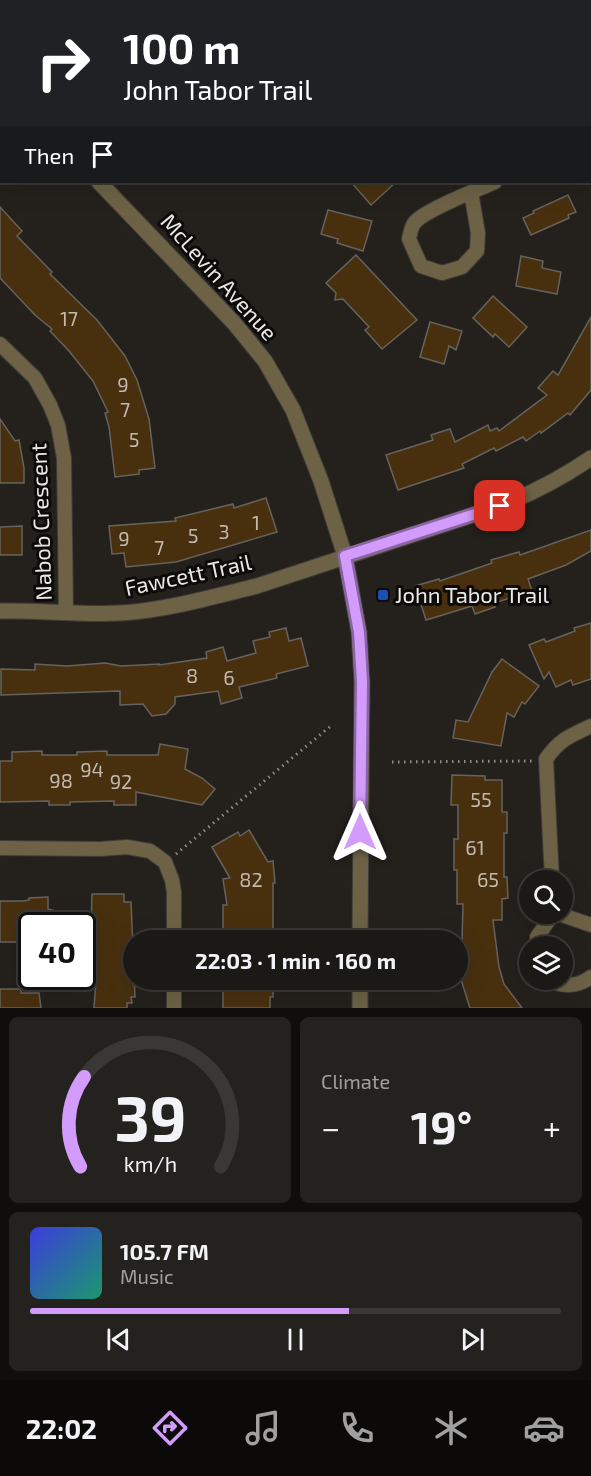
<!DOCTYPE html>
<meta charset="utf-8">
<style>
body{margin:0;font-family:"Exo 2",sans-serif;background:#24221f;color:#f1f3f6;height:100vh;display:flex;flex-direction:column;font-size:22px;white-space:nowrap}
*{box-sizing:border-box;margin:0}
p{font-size:20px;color:#a0a0a1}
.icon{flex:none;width:33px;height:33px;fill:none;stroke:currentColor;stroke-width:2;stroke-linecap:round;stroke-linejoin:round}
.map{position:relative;height:1008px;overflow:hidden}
.details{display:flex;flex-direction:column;gap:9px;padding:9px;background:#0f0e0c;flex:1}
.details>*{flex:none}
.top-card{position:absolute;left:0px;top:0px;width:591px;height:183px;box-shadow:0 6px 24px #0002,0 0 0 2px #393835;background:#202124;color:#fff;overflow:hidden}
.tools{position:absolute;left:519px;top:870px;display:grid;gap:12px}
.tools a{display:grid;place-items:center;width:54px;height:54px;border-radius:50%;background:#1b1916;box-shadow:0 6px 24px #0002,0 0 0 2px #393835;font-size:30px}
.speed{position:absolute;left:18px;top:912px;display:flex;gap:12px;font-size:30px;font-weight:700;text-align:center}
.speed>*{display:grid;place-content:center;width:78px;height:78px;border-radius:50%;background:#1b1916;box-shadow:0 6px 24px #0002,0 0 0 2px #393835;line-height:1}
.speed .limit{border:3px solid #111;border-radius:9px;background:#fff;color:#111}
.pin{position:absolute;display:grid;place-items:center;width:51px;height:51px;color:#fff;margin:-26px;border-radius:12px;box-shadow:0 3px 9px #0006}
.me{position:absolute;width:66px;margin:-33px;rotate:0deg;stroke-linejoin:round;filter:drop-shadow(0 0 4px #0008)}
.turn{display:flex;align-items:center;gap:21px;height:126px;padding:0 24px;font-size:27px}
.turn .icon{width:78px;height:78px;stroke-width:2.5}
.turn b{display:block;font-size:42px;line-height:51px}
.then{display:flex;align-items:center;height:57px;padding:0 24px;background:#0003;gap:12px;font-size:22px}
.big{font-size:45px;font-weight:700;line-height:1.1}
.details .tile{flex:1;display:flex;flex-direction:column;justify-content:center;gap:9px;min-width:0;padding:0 21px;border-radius:9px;background:#24221f}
.details .dial{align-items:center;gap:0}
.dial svg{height:156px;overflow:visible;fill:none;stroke:#393835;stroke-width:7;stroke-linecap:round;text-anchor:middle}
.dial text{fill:#f1f3f6;stroke:none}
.song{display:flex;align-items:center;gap:18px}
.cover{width:72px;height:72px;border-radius:9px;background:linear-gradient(135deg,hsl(240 70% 55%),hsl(160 70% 35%))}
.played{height:6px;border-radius:3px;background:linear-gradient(90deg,#d39cfc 60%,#393835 60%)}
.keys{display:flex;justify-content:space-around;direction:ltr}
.heat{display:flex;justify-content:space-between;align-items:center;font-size:33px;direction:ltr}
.details .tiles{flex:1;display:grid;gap:9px;grid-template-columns:1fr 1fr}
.tile:last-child{grid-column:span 2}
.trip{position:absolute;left:123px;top:930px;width:345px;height:60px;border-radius:30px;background:#1b1916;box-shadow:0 6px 24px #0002,0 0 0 2px #393835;font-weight:700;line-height:60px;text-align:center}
.tab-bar{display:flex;height:96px;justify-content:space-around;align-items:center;background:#0b0a09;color:#a0a0a1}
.tab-bar .icon{width:42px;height:42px}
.tab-bar .on{color:#d39cfc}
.tab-bar b{font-size:27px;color:#f1f3f6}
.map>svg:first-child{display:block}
.building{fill:#48300f;stroke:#66625d;stroke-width:1.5}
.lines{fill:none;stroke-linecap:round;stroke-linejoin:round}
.minor-casing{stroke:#403d39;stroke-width:16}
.tertiary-casing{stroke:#403d39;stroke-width:17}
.path{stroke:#908e8a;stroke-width:3;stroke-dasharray:1.5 4.5;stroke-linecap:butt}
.minor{stroke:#6d6246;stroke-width:14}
.tertiary{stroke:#6d6246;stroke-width:15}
.route-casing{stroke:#8965a4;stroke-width:15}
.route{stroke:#d39cfc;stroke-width:10}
.transit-dot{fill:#1a4fb4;stroke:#0c0b09;stroke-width:2}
.labels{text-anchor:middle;stroke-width:6;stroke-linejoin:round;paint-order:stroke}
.number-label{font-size:20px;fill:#c2bab0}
.street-label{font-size:22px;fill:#eae8e5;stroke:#0c0b09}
.poi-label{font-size:22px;fill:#eae8e5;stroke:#0c0b09;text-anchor:start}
</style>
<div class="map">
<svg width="591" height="1008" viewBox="0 0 591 1008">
<rect width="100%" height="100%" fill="#24211d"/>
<g class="building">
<polygon points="351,182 396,182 371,205"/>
<polygon points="568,195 576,212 568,215 569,218 531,235 523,218 534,213 533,211"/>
<polygon points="0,207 22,231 17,236 52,272 50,274 97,320 125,356 137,380 149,419 155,468 139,470 139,474 115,477 109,427 105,413 108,412 93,381 69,351 50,331 52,329 35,315 0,278"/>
<polygon points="328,210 372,221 363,251 337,243 338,239 321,234"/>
<polygon points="356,255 417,320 382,349 365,330 369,327 343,299 335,300 336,293 326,283"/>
<polygon points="521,256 543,261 542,268 561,272 557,294 516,286"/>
<polygon points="493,296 527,327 509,347 495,334 493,337 473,318"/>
<polygon points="591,317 591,390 570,415 568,413 541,433 540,431 526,441 523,437 496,451 494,448 462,464 464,468 398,490 386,455 433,440 431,435 450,429 455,442 488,425 490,431 497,428 499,431 547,395 538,388 553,371 558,375"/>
<polygon points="430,322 462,331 456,350 449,346 444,364 420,357"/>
<polygon points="0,419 15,441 19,440 24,468 24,483 0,483"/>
<polygon points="266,498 277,532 176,562 126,567 124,553 112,554 109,526 176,521 175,518 233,504 234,508"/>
<polygon points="22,526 22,555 0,555 0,527"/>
<polygon points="591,530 591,551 566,565 528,579 532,591 494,603 495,607 475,614 472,606 426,620 415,586 439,579 440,581 492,563 491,560 519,552 520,555"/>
<polygon points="591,623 591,679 573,685 571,680 556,687 549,672 544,679 529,645 544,639 546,642 575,631 574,628"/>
<polygon points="286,628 289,641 301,638 308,666 276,674 277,678 239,687 242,698 221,704 218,691 175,697 175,704 166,714 152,716 143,704 120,705 120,691 1,695 1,669 35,670 35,664 67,666 105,663 121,666 159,664 159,665 207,658 206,652 223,647 227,661 256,653 253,641 270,637 269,632"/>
<polygon points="502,659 539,686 525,704 522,702 514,717 507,713 501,746 453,738 456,720 468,722 492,672"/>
<polygon points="160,744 188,749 185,769 202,778 215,789 202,805 136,792 136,805 114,805 114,801 70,802 70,805 49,805 49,801 0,802 0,761 12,761 12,752 42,751 42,755 77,755 77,752 107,751 107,755 158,755"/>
<polygon points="452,775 485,776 485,780 502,780 502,812 507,812 507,833 504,833 504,877 507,877 508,898 502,899 502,920 493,920 499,967 504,984 522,1008 470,1008 458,970 458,944 462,943 463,904 457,904 457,870 454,870 454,839 458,839 458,805 451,805"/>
<polygon points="249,830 268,862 273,861 275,883 273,883 273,931 270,931 270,940 223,940 223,905 227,905 223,879 230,878 212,847 238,832 240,836"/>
<polygon points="92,894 124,894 124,902 131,902 135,997 131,997 132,1003 127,1003 127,1008 94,1008 97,967 95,927 91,927"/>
<polygon points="48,897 48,909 56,911 56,926 32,926 32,937 21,937 21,942 0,942 0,901 23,901 29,900 29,898"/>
<polygon points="223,980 273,980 273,997 270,997 270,1008 223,1008"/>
<polygon points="0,989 21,989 21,993 39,993 41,1008 0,1008"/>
</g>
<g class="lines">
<defs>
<g id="minor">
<polyline points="181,0 183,2"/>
<polyline points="328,2 330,0"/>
<polyline points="590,140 591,139"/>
<path d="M471,192L478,233L477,251L462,267L442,273L421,266L409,239C410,234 411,227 415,222C427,209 477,190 495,182"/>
<polyline points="0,344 35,378 50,405 58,425 64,458 66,612"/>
<polyline points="0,848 100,849 127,847 150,851 165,862 172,880 174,892 174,940"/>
<path d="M552,880L546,759C560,739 570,736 591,726"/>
<polyline points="559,914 591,925"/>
<polyline points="537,946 537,937 553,914"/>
<polyline points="174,980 174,1008"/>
<path d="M550,980C563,988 579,986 591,977"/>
</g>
<g id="tertiary">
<polyline points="0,82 2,84"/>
<polyline points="99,182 234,323 265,361 293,410 321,481 345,556 359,632 362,683 360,940"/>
<path d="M0,611C40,610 81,615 121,613C167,610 212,597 257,586L500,506C533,493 562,478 591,458"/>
<polyline points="360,1008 360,980"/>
</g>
</defs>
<use href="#minor" class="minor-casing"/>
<use href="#tertiary" class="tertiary-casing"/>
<g class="path">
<polyline points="392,762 532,761"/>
<polyline points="176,854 332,725"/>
</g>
<use href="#minor" class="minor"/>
<use href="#tertiary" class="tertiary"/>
</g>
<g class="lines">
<defs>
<polyline id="route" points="360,832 362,682 359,632 345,556 500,506"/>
</defs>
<use href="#route" class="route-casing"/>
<use href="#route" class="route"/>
</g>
<rect class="transit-dot" x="377" y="589" width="12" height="12" rx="3"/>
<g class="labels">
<g class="number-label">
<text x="69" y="326">17</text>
<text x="123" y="392">9</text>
<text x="125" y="417">7</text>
<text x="134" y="447">5</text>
<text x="256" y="530">1</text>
<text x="224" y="539">3</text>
<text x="193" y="543">5</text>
<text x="124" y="546">9</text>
<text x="159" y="555">7</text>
<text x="192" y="683">8</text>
<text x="229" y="685">6</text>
<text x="92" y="777">94</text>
<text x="61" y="788">98</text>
<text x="121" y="789">92</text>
<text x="481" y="807">55</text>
<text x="475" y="855">61</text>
<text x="251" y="887">82</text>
<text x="488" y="887">65</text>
</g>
<g class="street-label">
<text transform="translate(219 277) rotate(48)" y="8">McLevin Avenue</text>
<text transform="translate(41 522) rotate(-92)" y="8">Nabob Crescent</text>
<text transform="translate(188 575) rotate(-12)" y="8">Fawcett Trail</text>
</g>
<g class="poi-label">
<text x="395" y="603">John Tabor Trail</text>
</g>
</g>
</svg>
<div class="tools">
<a><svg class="icon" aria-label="search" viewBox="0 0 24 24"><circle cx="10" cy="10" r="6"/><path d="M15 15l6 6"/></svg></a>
<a><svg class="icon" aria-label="layers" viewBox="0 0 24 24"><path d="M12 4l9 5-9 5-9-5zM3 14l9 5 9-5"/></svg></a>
</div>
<div class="speed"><div class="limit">40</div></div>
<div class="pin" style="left:500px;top:506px;background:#d93025"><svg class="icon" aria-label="arrive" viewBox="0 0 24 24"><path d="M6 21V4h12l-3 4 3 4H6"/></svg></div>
<svg class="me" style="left:360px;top:832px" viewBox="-20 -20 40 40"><path d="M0-17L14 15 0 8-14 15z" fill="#d39cfc" stroke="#fff" stroke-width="4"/></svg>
<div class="trip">22:03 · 1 min · 160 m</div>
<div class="top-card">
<div class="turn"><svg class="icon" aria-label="right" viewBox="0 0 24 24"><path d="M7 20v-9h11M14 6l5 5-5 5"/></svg><div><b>100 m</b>John Tabor Trail</div></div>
<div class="then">Then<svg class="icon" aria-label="arrive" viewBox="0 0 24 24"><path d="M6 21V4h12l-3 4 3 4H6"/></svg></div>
</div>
</div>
<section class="details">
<div class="tiles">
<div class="tile dial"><svg viewBox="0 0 100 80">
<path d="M14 69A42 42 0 1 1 86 69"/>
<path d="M14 69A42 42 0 0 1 16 23" stroke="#d39cfc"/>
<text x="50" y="56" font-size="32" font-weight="700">39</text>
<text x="50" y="72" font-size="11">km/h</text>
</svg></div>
<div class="tile"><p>Climate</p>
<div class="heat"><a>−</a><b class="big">19°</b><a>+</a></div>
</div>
<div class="tile">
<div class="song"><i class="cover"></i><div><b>105.7 FM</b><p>Music</p></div></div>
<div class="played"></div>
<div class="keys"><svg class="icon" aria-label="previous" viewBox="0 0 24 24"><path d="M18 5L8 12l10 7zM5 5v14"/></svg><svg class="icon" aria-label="pause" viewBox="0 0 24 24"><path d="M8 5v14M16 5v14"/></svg><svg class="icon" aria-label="next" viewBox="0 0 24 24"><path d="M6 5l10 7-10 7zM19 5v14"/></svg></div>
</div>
</div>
</section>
<nav class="tab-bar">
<b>22:02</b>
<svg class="icon on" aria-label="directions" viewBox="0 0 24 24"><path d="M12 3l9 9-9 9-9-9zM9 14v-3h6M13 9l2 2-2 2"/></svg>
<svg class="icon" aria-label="music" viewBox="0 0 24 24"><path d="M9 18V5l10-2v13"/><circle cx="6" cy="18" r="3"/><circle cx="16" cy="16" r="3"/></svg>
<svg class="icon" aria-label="phone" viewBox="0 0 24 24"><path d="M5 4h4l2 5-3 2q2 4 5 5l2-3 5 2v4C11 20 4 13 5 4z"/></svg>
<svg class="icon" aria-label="climate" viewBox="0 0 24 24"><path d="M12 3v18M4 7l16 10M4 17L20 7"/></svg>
<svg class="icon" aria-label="car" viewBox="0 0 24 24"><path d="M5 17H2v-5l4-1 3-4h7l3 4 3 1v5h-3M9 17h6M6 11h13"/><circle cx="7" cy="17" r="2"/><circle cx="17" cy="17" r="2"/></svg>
</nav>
